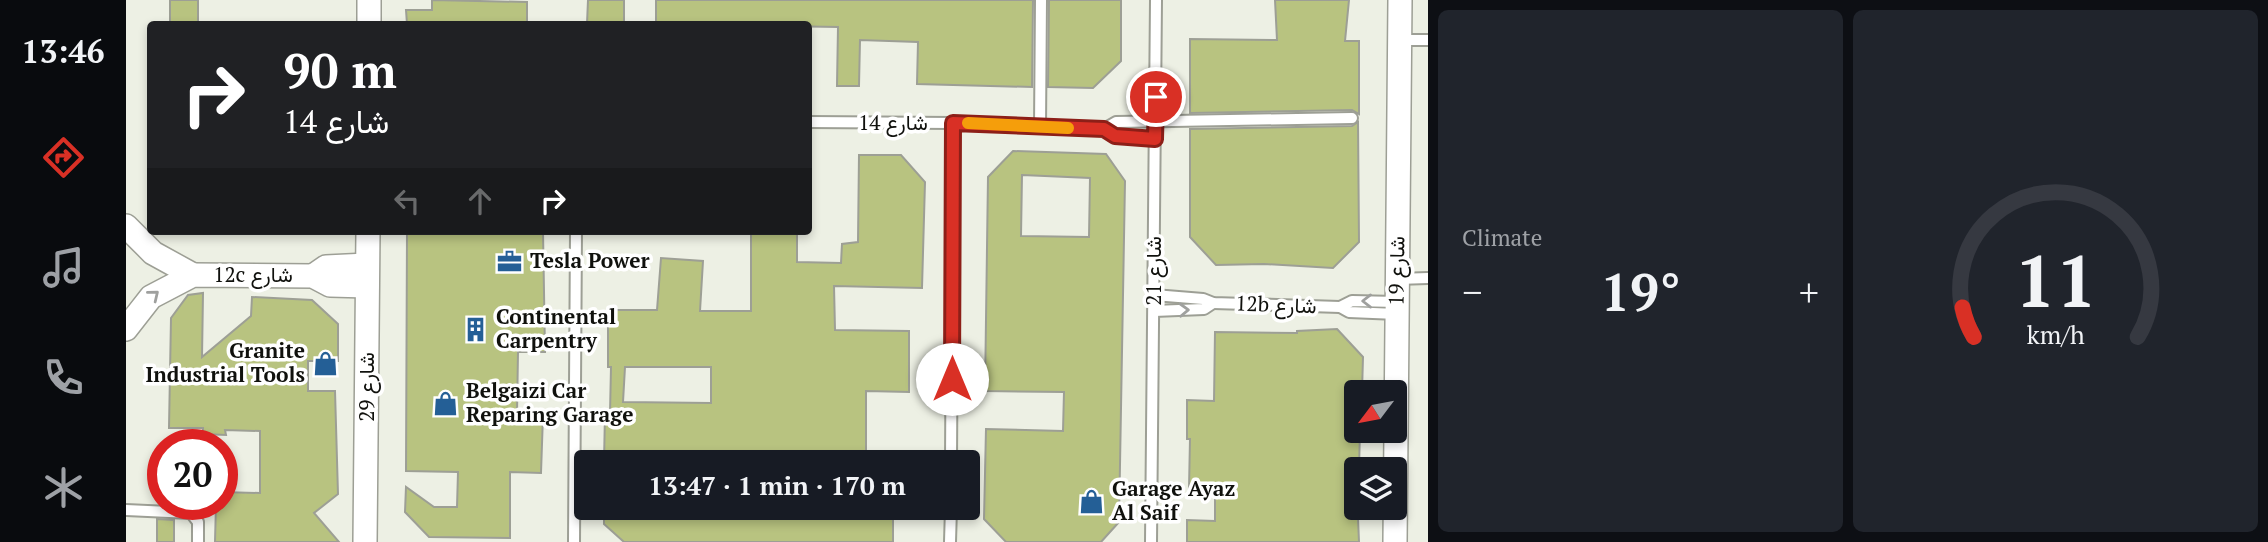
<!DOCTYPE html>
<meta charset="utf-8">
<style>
body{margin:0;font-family:"PT Serif",Vazirmatn,serif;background:#20242c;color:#f1f3f6;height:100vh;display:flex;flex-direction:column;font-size:26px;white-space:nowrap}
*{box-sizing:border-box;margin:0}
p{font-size:23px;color:#9ea1a6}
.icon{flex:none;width:38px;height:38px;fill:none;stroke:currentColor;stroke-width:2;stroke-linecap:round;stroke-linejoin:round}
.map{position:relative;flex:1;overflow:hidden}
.drawer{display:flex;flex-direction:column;gap:10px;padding:10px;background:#0d0f14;width:840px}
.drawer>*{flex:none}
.hud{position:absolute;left:21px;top:21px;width:665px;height:214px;border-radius:7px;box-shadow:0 4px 10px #0003;background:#202124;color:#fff;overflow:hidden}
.needle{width:46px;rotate:238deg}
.fabs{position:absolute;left:1218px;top:380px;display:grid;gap:14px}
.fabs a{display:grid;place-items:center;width:63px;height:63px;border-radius:7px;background:#171b24;box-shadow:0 4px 10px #0003;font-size:35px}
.speed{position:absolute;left:21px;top:429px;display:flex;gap:14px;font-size:35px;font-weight:700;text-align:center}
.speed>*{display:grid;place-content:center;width:91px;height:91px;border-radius:50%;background:#171b24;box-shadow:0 4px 10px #0003;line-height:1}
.speed .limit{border:10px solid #d22;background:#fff;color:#111}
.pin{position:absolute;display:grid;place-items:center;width:60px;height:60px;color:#fff;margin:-30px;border:4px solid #fff;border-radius:50%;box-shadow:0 2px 7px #0007}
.me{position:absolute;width:77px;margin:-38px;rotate:0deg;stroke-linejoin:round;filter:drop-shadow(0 0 5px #0008)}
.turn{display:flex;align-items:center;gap:24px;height:147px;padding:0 21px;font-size:32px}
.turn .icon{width:91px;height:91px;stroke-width:2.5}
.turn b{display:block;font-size:49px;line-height:60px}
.lanes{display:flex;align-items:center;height:66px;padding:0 21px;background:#0003;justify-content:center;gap:35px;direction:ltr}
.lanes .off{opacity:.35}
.big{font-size:52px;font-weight:700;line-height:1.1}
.drawer .widget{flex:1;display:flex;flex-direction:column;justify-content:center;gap:10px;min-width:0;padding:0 24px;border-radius:10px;background:#20242c}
.drawer .dial{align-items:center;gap:0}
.dial svg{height:182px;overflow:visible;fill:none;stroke:#363941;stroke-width:7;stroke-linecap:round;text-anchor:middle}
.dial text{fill:#f1f3f6;stroke:none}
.heat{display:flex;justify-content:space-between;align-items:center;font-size:38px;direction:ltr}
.drawer .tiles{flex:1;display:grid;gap:10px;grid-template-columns:repeat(2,1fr)}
.trip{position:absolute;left:448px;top:450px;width:406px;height:70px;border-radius:7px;background:#171b24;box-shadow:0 4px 10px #0003;font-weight:700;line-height:70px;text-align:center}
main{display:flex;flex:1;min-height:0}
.dock{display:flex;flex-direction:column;width:126px;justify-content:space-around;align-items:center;background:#090b0e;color:#9ea1a6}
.dock .icon{width:49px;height:49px}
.dock .selected{color:#d93025}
.dock b{font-size:32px;color:#f1f3f6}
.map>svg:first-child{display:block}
.building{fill:#b8c380;stroke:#9d9f95;stroke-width:2;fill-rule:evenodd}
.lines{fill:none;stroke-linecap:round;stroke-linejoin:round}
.service-casing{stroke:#9d9f95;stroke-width:14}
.minor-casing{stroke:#9d9f95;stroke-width:26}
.service{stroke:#fff;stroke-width:10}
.minor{stroke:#fff;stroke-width:23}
.oneway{stroke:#9fa09e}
.route-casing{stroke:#8d1f18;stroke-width:18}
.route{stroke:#d93025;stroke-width:12}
.slow{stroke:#f59e0b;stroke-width:12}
.labels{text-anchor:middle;stroke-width:7;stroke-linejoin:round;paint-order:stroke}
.street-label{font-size:21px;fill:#10110d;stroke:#fff}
.poi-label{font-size:21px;font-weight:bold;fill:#10110d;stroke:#fff;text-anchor:start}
</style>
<main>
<nav class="dock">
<b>13:46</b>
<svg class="icon selected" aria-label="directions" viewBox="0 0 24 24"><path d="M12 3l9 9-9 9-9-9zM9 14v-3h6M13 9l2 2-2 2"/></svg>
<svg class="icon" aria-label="music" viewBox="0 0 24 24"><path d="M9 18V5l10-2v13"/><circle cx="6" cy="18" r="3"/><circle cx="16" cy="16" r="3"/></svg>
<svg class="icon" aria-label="phone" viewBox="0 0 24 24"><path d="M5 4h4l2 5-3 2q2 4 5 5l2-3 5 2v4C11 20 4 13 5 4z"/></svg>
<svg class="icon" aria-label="climate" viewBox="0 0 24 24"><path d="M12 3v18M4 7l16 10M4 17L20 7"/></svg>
</nav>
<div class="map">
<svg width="1302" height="542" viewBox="0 0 1302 542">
<rect width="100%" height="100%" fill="#edf0e4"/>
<g class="building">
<rect x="44" y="0" width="28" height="24"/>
<polygon points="306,0 401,2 401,24 281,24 280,10 306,10"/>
<polygon points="462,0 498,0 498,24 461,24"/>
<polygon points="530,0 907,0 906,87 791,84 792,42 734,40 733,86 711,86 712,27 530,24"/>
<polygon points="923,0 995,0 995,61 967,88 922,87"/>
<polygon points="1149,0 1223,0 1219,41 1233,41 1233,114 1226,110 1064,113 1064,39 1151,40"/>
<polygon points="1232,122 1233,242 1207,268 1138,264 1090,265 1064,237 1064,129 1226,126"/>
<path d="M887,151L980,154L999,181L993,522L975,542H880L858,519L860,429L937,431L938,392L859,391L862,177ZM896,175L964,178L963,237L895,236Z"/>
<path d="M733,155H775L799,182L796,288L708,286L709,330L783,331V392L740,391V462H478L479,413H484L485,367H482V310H531L535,258L577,261L574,311H625V231H671V262L715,263L716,244L732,242ZM499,367H585V403L497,402Z"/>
<polygon points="417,231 419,352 392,352 391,414 417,415 415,473 384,472 384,538 303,537 279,512 280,487 308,507 331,507 332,472 280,471 281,232"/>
<polygon points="77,293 76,357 125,316 126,297 186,300 212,324 212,361 182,361 182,391 209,391 212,494 188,513 213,542 89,542 90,504 96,504 96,492 134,493 134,431 99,430 100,435 77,434 77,428 43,428 45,318 62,295"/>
<polygon points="1211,329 1237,357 1236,392 1230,392 1230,430 1234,430 1233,469 1230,469 1233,542 1061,542 1061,520 1089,521 1089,489 1063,489 1064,439 1061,439 1061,400 1088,401 1089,332 1171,333 1171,331"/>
<polygon points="478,508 767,508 767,542 498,542 478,524"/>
<polygon points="31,519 48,520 48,542 31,542"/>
</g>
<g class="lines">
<defs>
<g id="service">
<polyline points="1273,40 1302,40"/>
<polyline points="682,122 827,123 978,129 989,136 1029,139"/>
<polyline points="914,127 915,0"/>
<polyline points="978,129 990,122 1226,118"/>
<polyline points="1271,279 1302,278"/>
<polyline points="1028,295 1077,299 1087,303 1214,307 1223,312 1271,314"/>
<polyline points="1214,307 1226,301 1271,302"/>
<polyline points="1028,311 1078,309 1087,303"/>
<polyline points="825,462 827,123"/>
<polyline points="0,510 65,513 72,522 72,542"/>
<polyline points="448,542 450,231"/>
<polyline points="824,542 825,508"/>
<polyline points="1025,542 1030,0"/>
</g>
<g id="minor">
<polyline points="243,24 243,0"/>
<polyline points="0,226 27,253 67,275"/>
<polyline points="187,276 200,267 241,265"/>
<polyline points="0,329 25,297 67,275 187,276 204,285 241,286"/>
<polyline points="239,542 242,231"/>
<polyline points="1269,542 1274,0"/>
</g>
</defs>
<use href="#service" class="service-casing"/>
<use href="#minor" class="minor-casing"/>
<use href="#service" class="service"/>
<use href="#minor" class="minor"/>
</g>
<defs><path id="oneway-chevron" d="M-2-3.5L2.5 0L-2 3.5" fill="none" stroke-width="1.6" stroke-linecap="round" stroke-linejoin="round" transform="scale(1.75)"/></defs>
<g class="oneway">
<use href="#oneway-chevron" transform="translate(28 295) rotate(-39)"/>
<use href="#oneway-chevron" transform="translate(1241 301) rotate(-180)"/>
<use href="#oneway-chevron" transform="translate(1058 310) rotate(-2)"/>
</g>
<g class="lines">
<defs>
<polyline id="route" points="826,379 827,123 978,129 989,136 1029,139 1030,97"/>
</defs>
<use href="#route" class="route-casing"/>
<use href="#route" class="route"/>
<polyline class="slow" points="842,123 942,128"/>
</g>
<defs>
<symbol id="office-bare" viewBox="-9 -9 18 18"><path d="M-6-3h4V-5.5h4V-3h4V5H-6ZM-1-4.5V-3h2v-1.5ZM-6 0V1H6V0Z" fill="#245f96" stroke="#fff" stroke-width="2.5" paint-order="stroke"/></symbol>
<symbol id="building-bare" viewBox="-9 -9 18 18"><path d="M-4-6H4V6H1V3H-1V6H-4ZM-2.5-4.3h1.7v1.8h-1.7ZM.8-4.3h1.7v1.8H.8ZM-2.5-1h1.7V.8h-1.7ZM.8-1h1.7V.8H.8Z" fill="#245f96" stroke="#fff" stroke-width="2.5" paint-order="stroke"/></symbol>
<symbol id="shop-bare" viewBox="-9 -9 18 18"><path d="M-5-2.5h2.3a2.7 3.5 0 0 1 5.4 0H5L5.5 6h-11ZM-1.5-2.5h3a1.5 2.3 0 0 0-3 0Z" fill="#245f96" stroke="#fff" stroke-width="2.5" paint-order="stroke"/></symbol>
</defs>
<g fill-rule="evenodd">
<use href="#office-bare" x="366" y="244" width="35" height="35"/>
<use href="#building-bare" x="332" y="312" width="35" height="35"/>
<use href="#shop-bare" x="182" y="346" width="35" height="35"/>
<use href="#shop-bare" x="302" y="386" width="35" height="35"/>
<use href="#shop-bare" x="948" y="484" width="35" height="35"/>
</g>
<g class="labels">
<g class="street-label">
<text x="767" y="130">شارع 14</text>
<text transform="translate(1028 271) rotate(-90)" y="7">شارع 21</text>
<text transform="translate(1271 271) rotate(-89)" y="7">شارع 19</text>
<text x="127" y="282">12c شارع</text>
<text transform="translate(1150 305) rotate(2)" y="7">12b شارع</text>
<text transform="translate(241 387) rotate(-90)" y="7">شارع 29</text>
</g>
<g class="poi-label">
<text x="404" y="268">Tesla Power</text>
<text x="370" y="324">Continental<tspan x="370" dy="24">Carpentry</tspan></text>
<text x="179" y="358" text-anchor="end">Granite<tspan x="179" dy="24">Industrial Tools</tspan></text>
<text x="340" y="398">Belgaizi Car<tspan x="340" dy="24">Reparing Garage</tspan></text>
<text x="986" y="496">Garage Ayaz<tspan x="986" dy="24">Al Saif</tspan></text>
</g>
</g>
</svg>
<div class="fabs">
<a><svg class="needle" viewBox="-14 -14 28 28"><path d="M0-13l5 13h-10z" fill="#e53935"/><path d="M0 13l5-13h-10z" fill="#9ea1a6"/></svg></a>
<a><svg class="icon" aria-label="layers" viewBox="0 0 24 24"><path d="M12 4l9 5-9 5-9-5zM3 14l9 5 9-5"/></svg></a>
</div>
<div class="speed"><div class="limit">20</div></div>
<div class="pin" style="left:1030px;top:97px;background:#d93025"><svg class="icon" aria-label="arrive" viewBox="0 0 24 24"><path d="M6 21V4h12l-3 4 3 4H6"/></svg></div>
<svg class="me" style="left:826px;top:379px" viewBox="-20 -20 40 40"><circle r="19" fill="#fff"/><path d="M0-13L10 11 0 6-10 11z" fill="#d93025"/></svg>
<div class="trip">13:47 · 1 min · 170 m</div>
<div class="hud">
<div class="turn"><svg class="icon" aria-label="right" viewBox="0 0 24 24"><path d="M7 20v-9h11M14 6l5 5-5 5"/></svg><div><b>90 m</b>شارع 14</div></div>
<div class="lanes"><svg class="icon off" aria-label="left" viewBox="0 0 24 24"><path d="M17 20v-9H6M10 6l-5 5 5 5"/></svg><svg class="icon off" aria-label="ahead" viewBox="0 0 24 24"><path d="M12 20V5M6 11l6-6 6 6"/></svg><svg class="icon" aria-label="right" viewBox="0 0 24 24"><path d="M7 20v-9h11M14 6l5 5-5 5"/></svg></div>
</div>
</div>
<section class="drawer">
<div class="tiles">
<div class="widget"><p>Climate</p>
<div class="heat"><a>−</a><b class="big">19°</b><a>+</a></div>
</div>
<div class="widget dial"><svg viewBox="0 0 100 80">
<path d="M14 69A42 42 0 1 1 86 69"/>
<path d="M14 69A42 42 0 0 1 9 56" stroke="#d93025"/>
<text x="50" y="56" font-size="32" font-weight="700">11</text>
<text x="50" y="72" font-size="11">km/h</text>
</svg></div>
</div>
</section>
</main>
